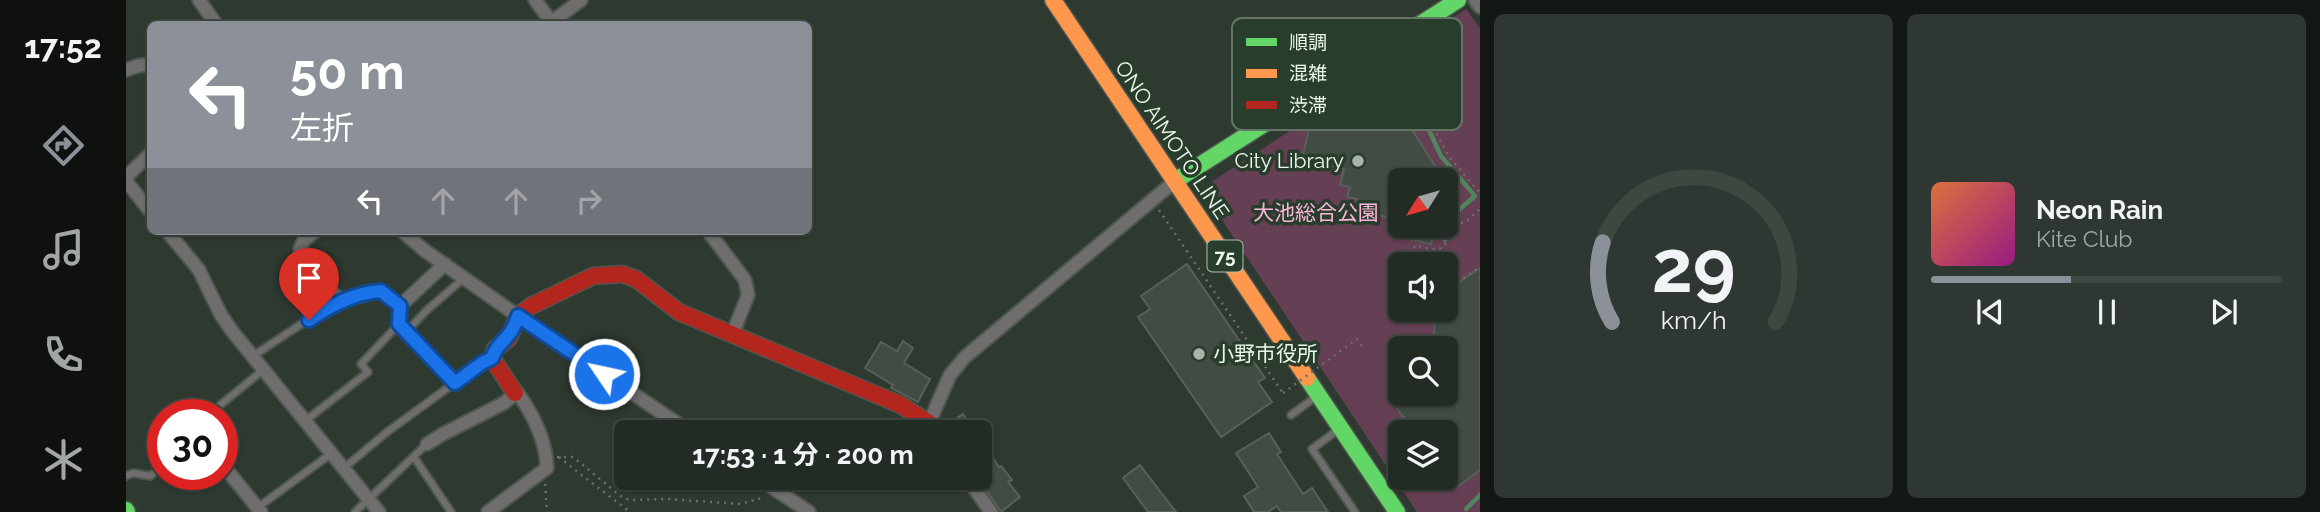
<!DOCTYPE html>
<html lang="ja">
<meta charset="utf-8">
<style>
body{margin:0;font-family:Raleway,"Noto Sans JP",sans-serif;background:#2e3731;color:#f1f3f6;height:100vh;display:flex;flex-direction:column;font-size:26px;white-space:nowrap}
*{box-sizing:border-box;margin:0}
p{font-size:23px;color:#a2a7a6}
.icon{flex:none;width:38px;height:38px;fill:none;stroke:currentColor;stroke-width:2;stroke-linecap:round;stroke-linejoin:round}
.map{position:relative;flex:1;overflow:hidden}
.details{display:flex;flex-direction:column;gap:14px;padding:14px;background:#131814;width:840px}
.details>*{flex:none}
.banner{position:absolute;left:21px;top:21px;width:665px;height:214px;border-radius:10px;box-shadow:0 2px 5px #0004,0 0 0 2px #3f4741;background:#8c9099;color:#fff;overflow:hidden}
.needle{width:46px;rotate:233deg}
.tools{position:absolute;left:1262px;top:168px;display:grid;gap:14px}
.tools a{display:grid;place-items:center;width:70px;height:70px;border-radius:10px;background:#222b24;box-shadow:0 2px 5px #0004,0 0 0 2px #3f4741;font-size:35px}
.speed{position:absolute;left:21px;top:399px;display:flex;gap:14px;font-size:35px;font-weight:700;text-align:center}
.speed>*{display:grid;place-content:center;width:91px;height:91px;border-radius:50%;background:#222b24;box-shadow:0 2px 5px #0004,0 0 0 2px #3f4741;line-height:1}
.speed .limit{border:10px solid #d22;background:#fff;color:#111}
.pin{position:absolute;display:grid;place-items:center;width:60px;height:60px;color:#fff;margin:-72px -30px;border-radius:50% 50% 50% 0;rotate:-45deg;box-shadow:0 0 7px #0007}
.pin .icon{rotate:45deg}
.me{position:absolute;width:77px;margin:-38px;rotate:304deg;stroke-linejoin:round;filter:drop-shadow(0 0 5px #0008)}
.turn{display:flex;align-items:center;gap:24px;height:147px;padding:0 28px;font-size:32px}
.turn .icon{width:91px;height:91px;stroke-width:2.5}
.turn b{display:block;font-size:49px;line-height:60px}
.lanes{display:flex;align-items:center;height:66px;padding:0 28px;background:#0003;justify-content:center;gap:35px;direction:ltr}
.lanes .off{opacity:.35}
.details .card{flex:1;display:flex;flex-direction:column;justify-content:center;gap:10px;min-width:0;padding:0 24px;border-radius:10px;background:#2e3731}
.details .dial{align-items:center;gap:0}
.dial svg{height:182px;overflow:visible;fill:none;stroke:#3f4741;stroke-width:7;stroke-linecap:round;text-anchor:middle}
.dial text{fill:#f1f3f6;stroke:none}
.song{display:flex;align-items:center;gap:21px}
.cover{width:84px;height:84px;border-radius:10px;background:linear-gradient(135deg,hsl(20 70% 55%),hsl(310 70% 35%))}
.played{height:7px;border-radius:4px;background:linear-gradient(90deg,#8c9099 40%,#3f4741 40%)}
.keys{display:flex;justify-content:space-around;direction:ltr}
.details .tiles{flex:1;display:grid;gap:14px;grid-template-columns:repeat(2,1fr)}
.trip{position:absolute;left:488px;top:420px;width:378px;height:70px;border-radius:10px;background:#222b24;box-shadow:0 2px 5px #0004,0 0 0 2px #3f4741;font-weight:700;line-height:70px;text-align:center}
main{display:flex;flex:1;min-height:0}
.menu{display:flex;flex-direction:column;width:126px;justify-content:space-around;align-items:center;background:#0e110e;color:#a2a7a6}
.menu .icon{width:49px;height:49px}
.menu .current{color:#8c9099}
.menu b{font-size:32px;color:#f1f3f6}
.map>svg:first-child{display:block}
.green{fill:#653f53;fill-rule:evenodd}
.lines{fill:none;stroke-linecap:round;stroke-linejoin:round}
.stream{stroke:#51855d;stroke-width:4.5}
.building{fill:#434c44;stroke:#576159;stroke-width:2}
.lane-casing{stroke:#4d574f;stroke-width:10}
.street-casing{stroke:#4d574f;stroke-width:16}
.fast-casing{stroke:#4d574f;stroke-width:19}
.slow-casing{stroke:#4d574f;stroke-width:19}
.jam-casing{stroke:#4d574f;stroke-width:19}
.path{stroke:#6c6f6c;stroke-width:2.5;stroke-dasharray:2 5;stroke-linecap:butt}
.lane{stroke:#6f6d6d;stroke-width:6}
.street{stroke:#6f6d6d;stroke-width:12}
.fast{stroke:#63d668;stroke-width:16}
.slow{stroke:#ff974d;stroke-width:16}
.jam{stroke:#b3261e;stroke-width:16}
.path-bridge{stroke:#6c6f6c;stroke-width:2.5;stroke-dasharray:2 5;stroke-linecap:butt}
.route-casing{stroke:#114b97;stroke-width:18}
.route{stroke:#1a73e8;stroke-width:12}
.poi-dot{fill:#a9b4ab;stroke:#293d2d;stroke-width:2.5}
.labels{text-anchor:middle;stroke-width:7;stroke-linejoin:round;paint-order:stroke}
.shield{fill:#293d2d;stroke:#b1bfb3;stroke-width:2}
.shield-label{font-size:19px;font-weight:bold;fill:#ebf7ed}
.street-label{font-size:21px;fill:#ebf7ed;stroke:#293d2d}
.poi-label{font-size:21px;fill:#ebf7ed;stroke:#293d2d;text-anchor:end}
.park-label{font-size:21px;fill:#fdb4d9;stroke:#293d2d}
.key{fill:#293d2d;stroke:#637567;stroke-width:2}
.key-label{font-size:19px;fill:#ebf7ed}
</style>
<main>
<nav class="menu">
<b>17:52</b>
<svg class="icon current" aria-label="directions" viewBox="0 0 24 24"><path d="M12 3l9 9-9 9-9-9zM9 14v-3h6M13 9l2 2-2 2"/></svg>
<svg class="icon" aria-label="music" viewBox="0 0 24 24"><path d="M9 18V5l10-2v13"/><circle cx="6" cy="18" r="3"/><circle cx="16" cy="16" r="3"/></svg>
<svg class="icon" aria-label="phone" viewBox="0 0 24 24"><path d="M5 4h4l2 5-3 2q2 4 5 5l2-3 5 2v4C11 20 4 13 5 4z"/></svg>
<svg class="icon" aria-label="climate" viewBox="0 0 24 24"><path d="M12 3v18M4 7l16 10M4 17L20 7"/></svg>
</nav>
<div class="map">
<svg width="1354" height="512" viewBox="0 0 1354 512">
<rect width="100%" height="100%" fill="#2e3930"/>
<path class="green" d="M1340,9L1354,28V512H1291L1080,196L1082,184L1245,78L1251,68ZM1274,180H1320V226H1274ZM1274,264H1320V310H1274ZM1274,348H1320V394H1274ZM1274,432H1320V478H1274Z"/>
<g class="lines">
<g class="stream">
<polyline points="1245,79 1278,99 1302,128 1315,156 1349,196 1320,221"/>
<polyline points="1314,226 1310,229 1319,240"/>
<polyline points="1340,509 1354,495"/>
</g>
</g>
<g class="building">
<polygon points="1251,102 1271,106 1318,180 1274,180 1274,220 1229,210 1231,199 1221,197 1224,187 1214,185 1218,169 1201,165 1202,160 1177,154 1184,126 1215,128 1230,114 1250,109"/>
<polygon points="1286,226 1299,226 1298,230 1308,232 1305,244 1283,239"/>
<polygon points="1061,264 1139,378 1132,382 1146,402 1095,437 1012,317 1024,309 1015,296"/>
<polygon points="1354,268 1354,470 1330,488 1326,483 1320,487 1320,432 1289,432 1272,410 1268,394 1320,394 1320,348 1313,348 1308,338 1309,310 1320,310 1320,291"/>
<polygon points="777,341 787,348 778,363 804,379 792,402 765,388 767,385 739,368 755,342 771,351"/>
<polygon points="837,414 849,432 820,432 819,426"/>
<polygon points="1143,433 1155,452 1151,454 1177,494 1186,488 1202,512 1155,512 1151,506 1142,512 1128,512 1118,496 1132,487 1110,453"/>
<polygon points="854,439 873,467 875,466 886,480 882,482 894,497 875,512 854,481"/>
<polygon points="1014,465 1050,512 1022,512 997,478"/>
</g>
<g class="lines">
<defs>
<g id="lane">
<polyline points="274,306 273,324 329,383"/>
<polyline points="281,331 301,310 338,278"/>
<polyline points="127,356 201,307 217,300"/>
<polyline points="82,415 137,370"/>
<polyline points="1165,415 1191,396"/>
<polyline points="179,421 242,372 235,364 273,324"/>
<polyline points="1213,429 1186,449 1229,512"/>
<polyline points="288,457 325,512"/>
<polyline points="218,468 261,432 356,363 365,359"/>
<polyline points="0,476 7,473 24,476 37,466"/>
<polyline points="131,508 206,453"/>
<polyline points="229,512 301,444"/>
</g>
<g id="street">
<polyline points="73,0 90,24"/>
<polyline points="409,0 427,24"/>
<polyline points="1349,0 1354,7"/>
<polyline points="423,24 455,0"/>
<polyline points="0,70 11,66 24,64"/>
<polyline points="0,177 24,154"/>
<polyline points="0,181 24,211"/>
<polyline points="41,231 73,270 95,315 106,331 253,512"/>
<path d="M189,231L178,240L174,249C180,261 204,297 217,299C226,300 244,292 255,291L274,306L319,264"/>
<polyline points="276,231 298,250 392,316 564,432"/>
<polyline points="582,231 619,280 622,295 606,335"/>
<polyline points="803,423 824,375 839,357 1049,181"/>
<path d="M301,444L317,434L378,403L391,392C407,414 420,441 421,468L362,512"/>
<polyline points="96,464 135,512"/>
<polyline points="632,478 683,512"/>
<polyline points="841,478 865,512"/>
</g>
<g id="fast">
<polyline points="1049,181 1332,0"/>
<polyline points="1181,378 1271,512"/>
<polyline points="0,510 1,512"/>
</g>
<polyline id="slow" points="927,0 1181,378"/>
<polyline id="jam" points="389,393 366,358 369,349 383,338 392,316 405,306 467,276 496,274 510,279 553,312 775,405 803,423 809,432"/>
</defs>
<use href="#lane" class="lane-casing"/>
<use href="#street" class="street-casing"/>
<use href="#fast" class="fast-casing"/>
<use href="#slow" class="slow-casing"/>
<use href="#jam" class="jam-casing"/>
<g class="path">
<polyline points="1247,72 1279,91 1294,104 1324,158 1354,193"/>
<polyline points="1033,210 1157,393"/>
<path d="M1288,248L1289,245C1314,252 1318,253 1326,228L1343,219L1354,209"/>
<polyline points="1320,290 1354,267"/>
<polyline points="1293,317 1298,310"/>
<polyline points="765,432 777,424"/>
<polyline points="431,457 447,457 496,497 504,500 539,499 615,504 639,497"/>
<path d="M433,457C456,476 481,494 504,512"/>
<polyline points="419,484 421,512"/>
<polyline points="668,486 698,478"/>
</g>
<use href="#lane" class="lane"/>
<use href="#street" class="street"/>
<use href="#fast" class="fast"/>
<use href="#slow" class="slow"/>
<use href="#jam" class="jam"/>
<polyline class="path-bridge" points="1157,393 1231,339 1237,348"/>
</g>
<g class="lines">
<defs>
<path id="route" d="M183,320C205,305 228,293 255,291L274,306L273,324L329,383L356,363L366,358C372,340 385,340 392,316L478,374"/>
</defs>
<use href="#route" class="route-casing"/>
<use href="#route" class="route"/>
</g>
<g class="poi-dot">
<circle cx="1232" cy="161" r="7"/>
<circle cx="1073" cy="354" r="7"/>
</g>
<g class="labels">
<rect class="shield" x="1081.5" y="240.5" width="35" height="31" rx="5"/>
<g class="shield-label">
<text x="1099" y="263">75</text>
</g>
<g class="street-label">
<text transform="translate(1046 140) rotate(56)" y="7">ONO AIMOTO LINE</text>
</g>
<g class="poi-label">
<text x="1218" y="168">City Library</text>
<text x="1087" y="361" text-anchor="start">小野市役所</text>
</g>
<g class="park-label">
<text x="1190" y="220">大池総合公園</text>
</g>
</g>
<rect x="1106" y="18" width="230" height="112" rx="10" class="key"/>
<rect x="1120" y="38" width="31" height="8" fill="#63d668"/>
<rect x="1120" y="69" width="31" height="9" fill="#ff974d"/>
<rect x="1120" y="101" width="31" height="8" fill="#b3261e"/>
<g class="key-label">
<text x="1163" y="49">順調</text>
<text x="1163" y="80">混雑</text>
<text x="1163" y="112">渋滞</text>
</g>
</svg>
<div class="tools">
<a><svg class="needle" viewBox="-14 -14 28 28"><path d="M0-13l5 13h-10z" fill="#e53935"/><path d="M0 13l5-13h-10z" fill="#a2a7a6"/></svg></a>
<a><svg class="icon" aria-label="sound" viewBox="0 0 24 24"><path d="M4 9h4l5-4v14l-5-4H4zM17 9q2 3 0 6"/></svg></a>
<a><svg class="icon" aria-label="search" viewBox="0 0 24 24"><circle cx="10" cy="10" r="6"/><path d="M15 15l6 6"/></svg></a>
<a><svg class="icon" aria-label="layers" viewBox="0 0 24 24"><path d="M12 4l9 5-9 5-9-5zM3 14l9 5 9-5"/></svg></a>
</div>
<div class="speed"><div class="limit">30</div></div>
<div class="pin" style="left:183px;top:320px;background:#d93025"><svg class="icon" aria-label="arrive" viewBox="0 0 24 24"><path d="M6 21V4h12l-3 4 3 4H6"/></svg></div>
<svg class="me" style="left:478px;top:374px" viewBox="-20 -20 40 40"><circle r="17" fill="#1a73e8" stroke="#fff" stroke-width="3"/><path d="M0-11L8 9 0 5-8 9z" fill="#fff"/></svg>
<div class="trip">17:53 · 1 分 · 200 m</div>
<div class="banner">
<div class="turn"><svg class="icon" aria-label="left" viewBox="0 0 24 24"><path d="M17 20v-9H6M10 6l-5 5 5 5"/></svg><div><b>50 m</b>左折</div></div>
<div class="lanes"><svg class="icon" aria-label="left" viewBox="0 0 24 24"><path d="M17 20v-9H6M10 6l-5 5 5 5"/></svg><svg class="icon off" aria-label="ahead" viewBox="0 0 24 24"><path d="M12 20V5M6 11l6-6 6 6"/></svg><svg class="icon off" aria-label="ahead" viewBox="0 0 24 24"><path d="M12 20V5M6 11l6-6 6 6"/></svg><svg class="icon off" aria-label="right" viewBox="0 0 24 24"><path d="M7 20v-9h11M14 6l5 5-5 5"/></svg></div>
</div>
</div>
<section class="details">
<div class="tiles">
<div class="card dial"><svg viewBox="0 0 100 80">
<path d="M14 69A42 42 0 1 1 86 69"/>
<path d="M14 69A42 42 0 0 1 10 34" stroke="#8c9099"/>
<text x="50" y="56" font-size="32" font-weight="700">29</text>
<text x="50" y="72" font-size="11">km/h</text>
</svg></div>
<div class="card">
<div class="song"><i class="cover"></i><div><b>Neon Rain</b><p>Kite Club</p></div></div>
<div class="played"></div>
<div class="keys"><svg class="icon" aria-label="previous" viewBox="0 0 24 24"><path d="M18 5L8 12l10 7zM5 5v14"/></svg><svg class="icon" aria-label="pause" viewBox="0 0 24 24"><path d="M8 5v14M16 5v14"/></svg><svg class="icon" aria-label="next" viewBox="0 0 24 24"><path d="M6 5l10 7-10 7zM19 5v14"/></svg></div>
</div>
</div>
</section>
</main>
